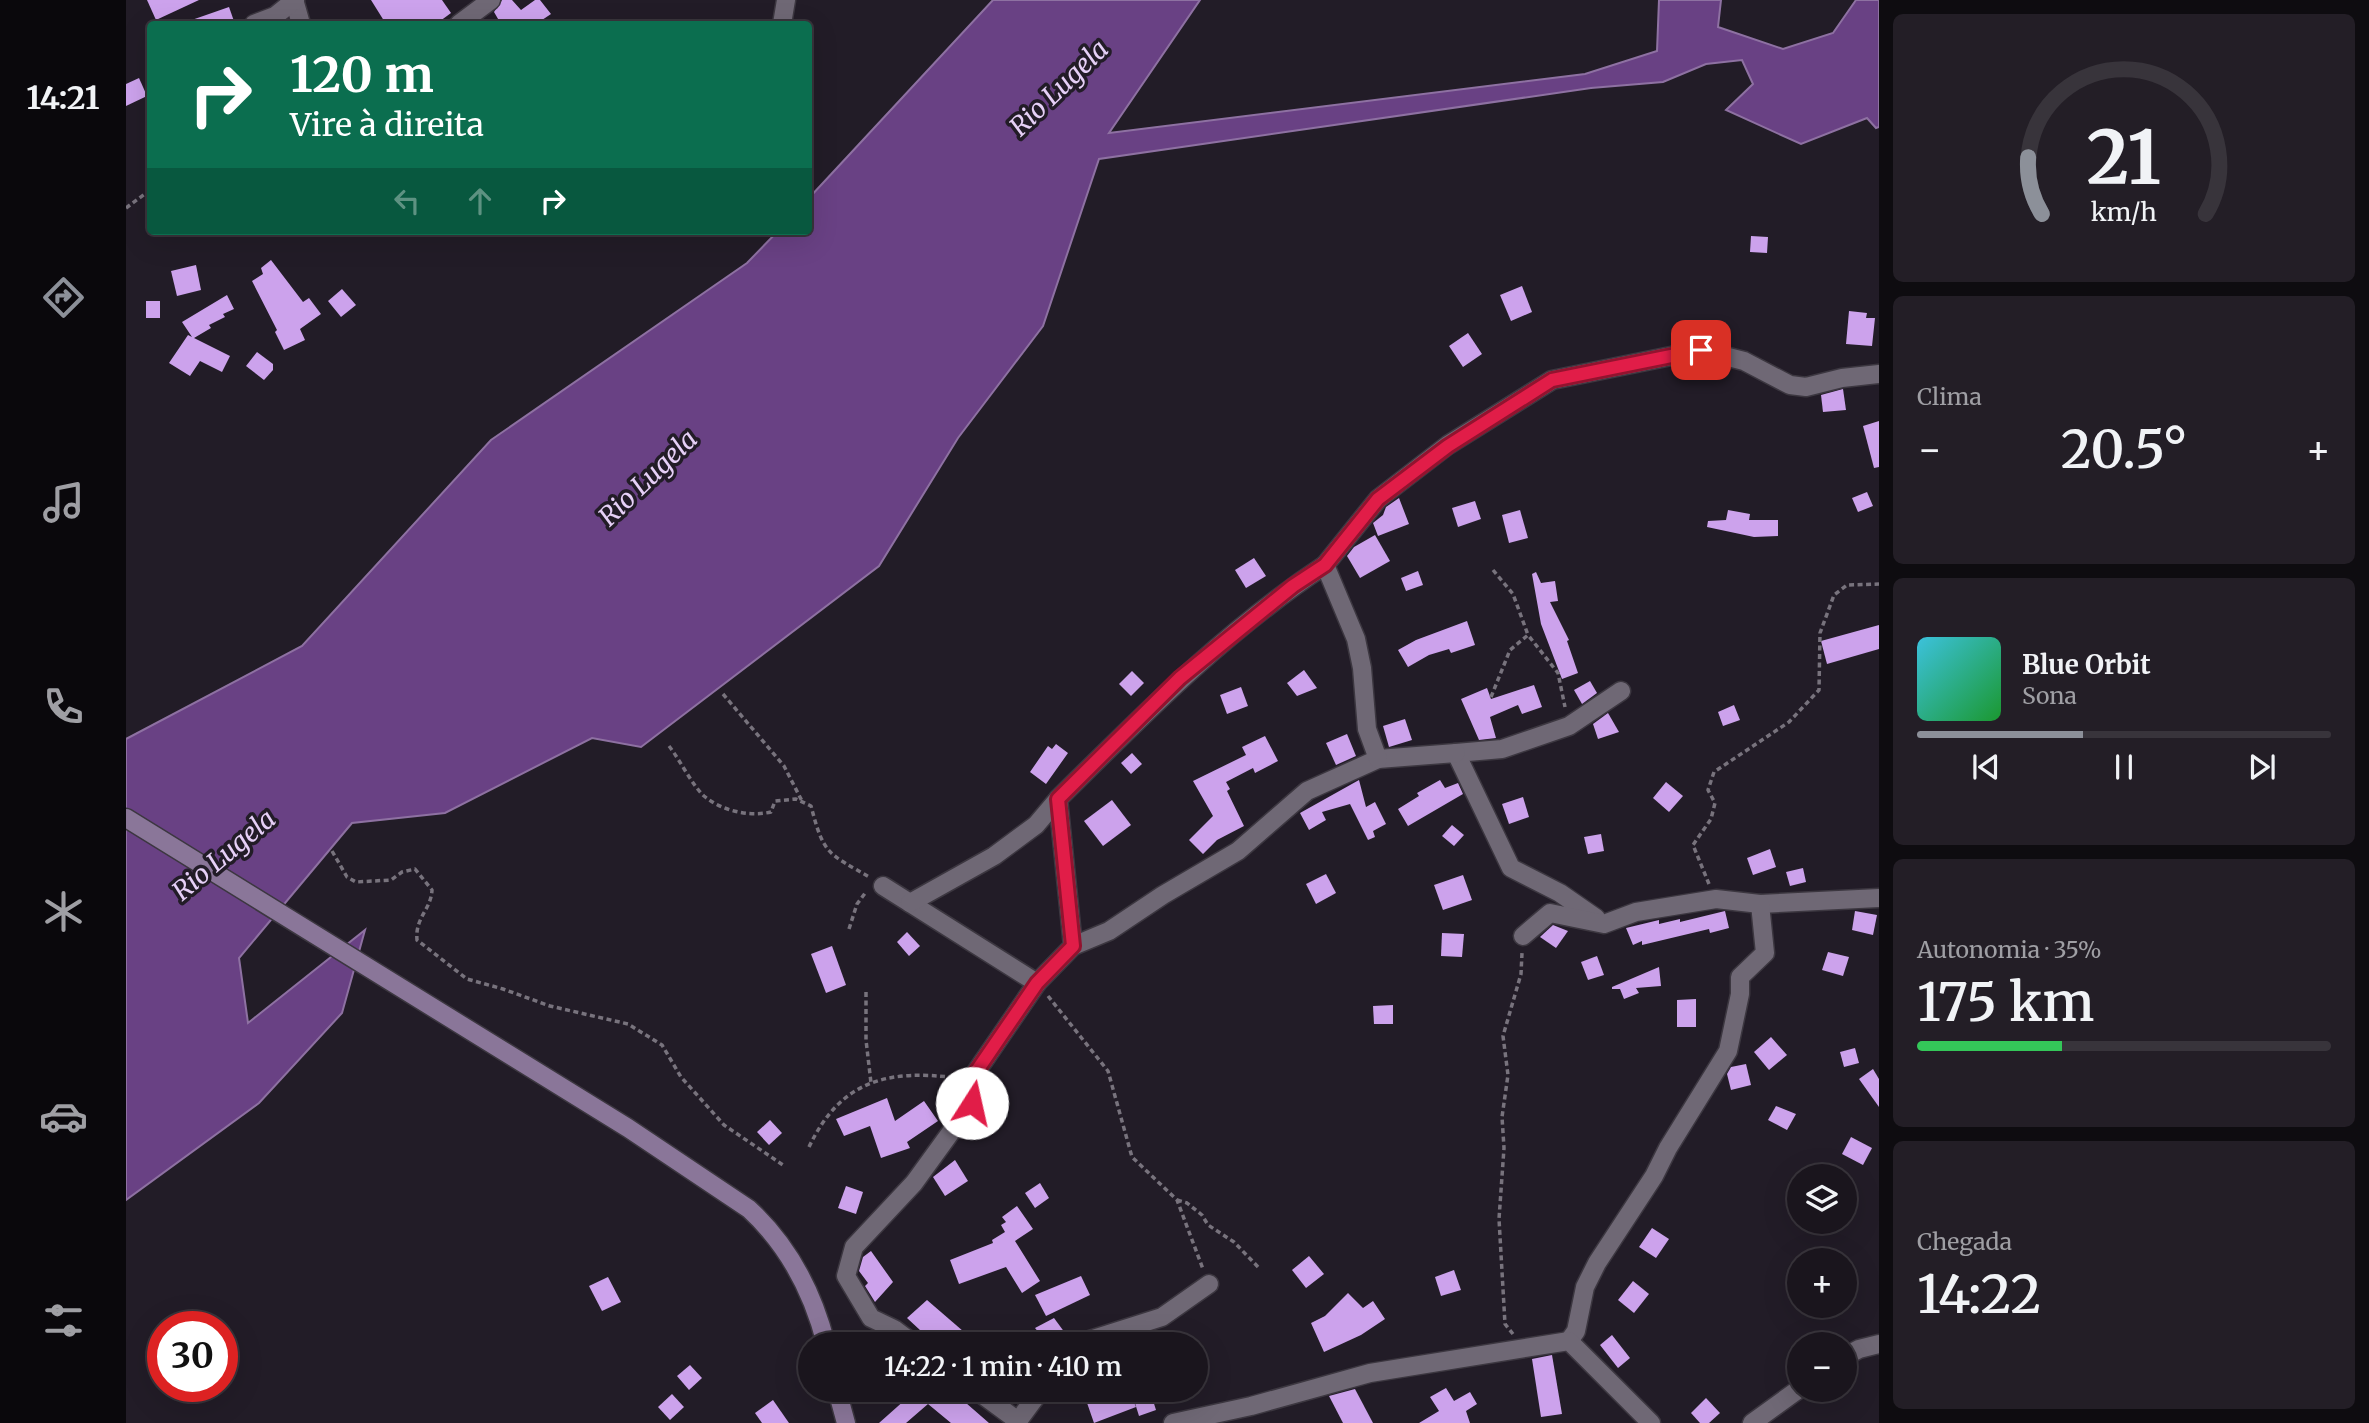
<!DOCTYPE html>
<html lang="pt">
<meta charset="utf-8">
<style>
body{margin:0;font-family:Merriweather,serif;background:#231e26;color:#f1f3f6;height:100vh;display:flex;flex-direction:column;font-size:26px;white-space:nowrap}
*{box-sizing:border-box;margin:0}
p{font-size:23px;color:#9f9fa4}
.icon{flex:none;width:38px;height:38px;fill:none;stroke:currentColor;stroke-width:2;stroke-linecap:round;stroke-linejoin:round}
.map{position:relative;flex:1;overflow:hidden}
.drawer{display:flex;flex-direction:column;gap:14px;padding:14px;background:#0e0c10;width:490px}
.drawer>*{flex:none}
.top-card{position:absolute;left:21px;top:21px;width:665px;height:214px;border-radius:7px;box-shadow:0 7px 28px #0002,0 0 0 2px #38343b;background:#0b6e4f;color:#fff;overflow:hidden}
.buttons{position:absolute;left:1661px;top:1164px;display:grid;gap:14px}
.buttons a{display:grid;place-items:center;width:70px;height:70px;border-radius:50%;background:#1a151d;box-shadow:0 7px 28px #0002,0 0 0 2px #38343b;font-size:35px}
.speed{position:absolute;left:21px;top:1311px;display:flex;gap:14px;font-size:35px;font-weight:700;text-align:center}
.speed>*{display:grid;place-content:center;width:91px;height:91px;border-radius:50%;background:#1a151d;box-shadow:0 7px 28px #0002,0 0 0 2px #38343b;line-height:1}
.speed .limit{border:10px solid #d22;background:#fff;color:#111}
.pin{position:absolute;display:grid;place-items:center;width:60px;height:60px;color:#fff;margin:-30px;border-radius:14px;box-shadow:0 4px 10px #0006}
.me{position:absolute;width:77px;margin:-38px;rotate:10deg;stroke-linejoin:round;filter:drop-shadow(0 0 5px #0008)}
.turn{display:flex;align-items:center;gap:24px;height:147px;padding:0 28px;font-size:32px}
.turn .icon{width:91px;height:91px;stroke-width:2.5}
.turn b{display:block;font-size:49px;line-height:60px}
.lanes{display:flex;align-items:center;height:66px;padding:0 28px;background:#0003;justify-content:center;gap:35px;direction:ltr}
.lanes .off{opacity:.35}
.big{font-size:52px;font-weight:600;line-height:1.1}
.drawer .tile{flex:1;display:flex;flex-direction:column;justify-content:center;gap:10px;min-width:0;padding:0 24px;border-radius:10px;background:#231e26}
.drawer .dial{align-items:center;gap:0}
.dial svg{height:182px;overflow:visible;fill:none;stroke:#38343b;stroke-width:7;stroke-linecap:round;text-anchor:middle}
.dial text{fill:#f1f3f6;stroke:none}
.song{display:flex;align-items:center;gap:21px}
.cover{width:84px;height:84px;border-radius:10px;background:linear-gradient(135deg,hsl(190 70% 55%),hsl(130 70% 35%))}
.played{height:7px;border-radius:4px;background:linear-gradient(90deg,#8c9099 40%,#38343b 40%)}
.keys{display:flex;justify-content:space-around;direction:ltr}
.heat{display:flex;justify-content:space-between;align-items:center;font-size:38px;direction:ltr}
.charge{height:10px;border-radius:5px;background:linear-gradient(90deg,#34c759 35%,#38343b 0)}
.trip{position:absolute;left:672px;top:1332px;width:410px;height:70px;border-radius:35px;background:#1a151d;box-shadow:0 7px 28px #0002,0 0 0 2px #38343b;font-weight:600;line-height:70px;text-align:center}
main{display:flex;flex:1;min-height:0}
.tab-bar{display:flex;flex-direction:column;width:126px;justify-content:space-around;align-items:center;background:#0a080c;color:#9f9fa4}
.tab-bar .icon{width:49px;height:49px}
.tab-bar .on{color:#8c9099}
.tab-bar b{font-size:32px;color:#f1f3f6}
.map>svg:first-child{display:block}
.water{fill:#694184;stroke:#8e71a2;stroke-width:2}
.building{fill:#cca2ec}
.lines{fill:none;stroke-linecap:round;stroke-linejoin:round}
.street-casing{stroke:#3c3740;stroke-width:21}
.secondary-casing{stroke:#3c3740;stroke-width:21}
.path{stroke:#78737d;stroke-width:3.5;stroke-dasharray:5 3.5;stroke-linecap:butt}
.street{stroke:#6f6875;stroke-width:18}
.secondary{stroke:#8a7699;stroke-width:18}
.route-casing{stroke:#92132f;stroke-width:18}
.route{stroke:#e11d48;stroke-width:12}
.labels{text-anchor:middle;stroke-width:7;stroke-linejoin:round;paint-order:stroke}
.water-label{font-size:26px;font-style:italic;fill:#e6d0f7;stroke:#221c27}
</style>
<main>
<nav class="tab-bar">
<b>14:21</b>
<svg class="icon on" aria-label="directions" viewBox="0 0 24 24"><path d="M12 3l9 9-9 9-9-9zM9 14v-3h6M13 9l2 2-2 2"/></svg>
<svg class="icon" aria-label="music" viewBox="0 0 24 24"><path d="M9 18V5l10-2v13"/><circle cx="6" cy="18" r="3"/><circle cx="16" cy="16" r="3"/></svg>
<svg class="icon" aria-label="phone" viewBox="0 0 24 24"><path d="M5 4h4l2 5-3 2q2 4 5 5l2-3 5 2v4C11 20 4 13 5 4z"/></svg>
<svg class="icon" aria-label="climate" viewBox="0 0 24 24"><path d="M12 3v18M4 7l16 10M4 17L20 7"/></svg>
<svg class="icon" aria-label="car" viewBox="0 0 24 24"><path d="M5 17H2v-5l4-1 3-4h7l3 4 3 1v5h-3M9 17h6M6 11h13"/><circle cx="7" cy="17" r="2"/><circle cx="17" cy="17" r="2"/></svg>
<svg class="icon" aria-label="filters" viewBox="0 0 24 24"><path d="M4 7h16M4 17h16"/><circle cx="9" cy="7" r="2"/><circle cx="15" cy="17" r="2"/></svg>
</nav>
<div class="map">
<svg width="1753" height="1423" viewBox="0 0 1753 1423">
<rect width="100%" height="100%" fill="#221c27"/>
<polygon class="water" points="867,0 1074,0 983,133 1459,74 1531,51 1533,0 1595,0 1592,27 1657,49 1707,33 1730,0 1753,0 1753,127 1750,128 1741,118 1675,144 1600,110 1627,84 1616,60 1580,64 1537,82 1465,88 973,159 917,326 832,438 753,566 515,747 466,738 319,813 226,823 113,958 122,1023 239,930 216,1013 133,1103 0,1200 0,739 176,646 365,440 621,263 652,231 682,231 683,198"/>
<g class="building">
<polygon points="21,0 73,0 30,20"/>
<polygon points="245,0 316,0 325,13 310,24 260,24"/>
<polygon points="376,0 386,0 395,10 409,0 414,0 425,14 410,24 375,24 368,12"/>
<polygon points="103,7 109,24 61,24 60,22"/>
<polygon points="13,78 21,96 0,106 0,84"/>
<polygon points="1625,236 1642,237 1641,253 1624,252"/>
<polygon points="145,260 177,302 183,298 195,314 174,329 179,340 158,350 149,332 151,330 126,281 137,274 135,268"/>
<polygon points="70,265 75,290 51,296 45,271"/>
<polygon points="1396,286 1406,312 1385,321 1374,295"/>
<polygon points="216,289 230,305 215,317 202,301"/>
<polygon points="101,295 108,309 97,314 99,317 83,325 85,328 68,338 104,356 96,372 74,361 64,376 43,363 62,335 66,337 56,322"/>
<rect x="20" y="301" width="14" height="17"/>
<polygon points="1723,311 1741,313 1740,318 1749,318 1746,346 1720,344"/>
<polygon points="1342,333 1356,354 1337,367 1323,346"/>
<polygon points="131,352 147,364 147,370 138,380 120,366"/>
<polygon points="1717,389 1720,410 1697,412 1695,395"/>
<polygon points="1753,421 1753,467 1748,468 1737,426"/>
<polygon points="1741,492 1747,506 1732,512 1726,498"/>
<polygon points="1273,498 1283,524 1252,536 1247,523 1257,515 1260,507"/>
<polygon points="1349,501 1355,519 1332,527 1326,508"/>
<polygon points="1394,510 1402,538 1383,543 1376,515"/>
<polygon points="1602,510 1624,514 1623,520 1652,520 1652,536 1628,537 1581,527 1582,521 1600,520"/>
<polygon points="1249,535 1264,561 1234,578 1221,556 1228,547"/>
<polygon points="1128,558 1140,576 1120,588 1109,570"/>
<polygon points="1292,571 1297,585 1280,591 1275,578"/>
<polygon points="1410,572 1415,583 1429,581 1432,601 1424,602 1443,640 1441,641 1452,673 1436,679 1415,624 1406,574"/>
<polygon points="1341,621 1349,645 1325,653 1323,649 1303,655 1282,667 1272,650 1290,640"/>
<polygon points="1753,625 1753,649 1701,664 1695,641"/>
<polygon points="1178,670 1191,688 1171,696 1161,683"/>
<polygon points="1006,671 1018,683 1005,696 993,684"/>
<polygon points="1464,681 1471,693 1456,704 1448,690"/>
<polygon points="1408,685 1416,707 1396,714 1392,705 1364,717 1370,738 1353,740 1335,699 1361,688 1365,699"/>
<polygon points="1115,687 1122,706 1101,714 1094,695"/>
<polygon points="1608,705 1614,720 1597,726 1592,712"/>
<polygon points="1482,713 1493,732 1472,739 1467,724"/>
<polygon points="1279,719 1286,740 1263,747 1257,726"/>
<polygon points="1221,734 1230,756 1210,765 1200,743"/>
<polygon points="1139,736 1152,761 1129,773 1127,768 1100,782 1104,789 1101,791 1118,826 1091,840 1077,854 1063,840 1087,816 1067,781 1120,755 1116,747"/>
<polygon points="930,744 942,753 920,784 904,772 922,746 926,749"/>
<polygon points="1006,753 1016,764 1005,774 995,763"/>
<polygon points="1233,780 1240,807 1249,802 1260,824 1247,831 1249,837 1242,840 1224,804 1196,812 1200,820 1183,830 1174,813"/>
<polygon points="1314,780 1319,788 1332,783 1337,794 1282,826 1272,809 1293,796 1291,793"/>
<polygon points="1540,782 1557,796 1543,812 1527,798"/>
<polygon points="1397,797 1403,817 1383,824 1376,804"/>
<polygon points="986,800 1005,825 977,846 958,821"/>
<polygon points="1326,825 1338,835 1328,846 1316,836"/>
<polygon points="1475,834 1478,851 1462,854 1458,837"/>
<polygon points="1644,849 1650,867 1627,875 1621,858"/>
<polygon points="1677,868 1680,882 1664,886 1660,872"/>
<polygon points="1200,874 1210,893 1190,904 1180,884"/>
<polygon points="1337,875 1346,900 1317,910 1308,885"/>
<polygon points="1599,911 1603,928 1584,933 1583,929 1516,945 1516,941 1507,945 1500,928 1533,920 1533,924 1554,919 1554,922"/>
<polygon points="1729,911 1751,915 1747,935 1726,930"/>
<polygon points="1427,925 1442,931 1430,948 1414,937"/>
<polygon points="781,932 794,946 783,956 771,942"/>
<polygon points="1316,933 1338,934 1336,957 1315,956"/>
<polygon points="706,946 720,985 700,993 685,954"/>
<polygon points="1702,952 1723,957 1717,976 1696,970"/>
<polygon points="1471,956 1478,975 1462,980 1455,962"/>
<polygon points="1533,967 1535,986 1510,988 1513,993 1498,999 1494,989 1486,989 1486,987"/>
<polygon points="1570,999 1570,1027 1551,1027 1551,1000"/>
<polygon points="1267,1005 1267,1024 1248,1024 1247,1006"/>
<polygon points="1645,1037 1661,1055 1643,1070 1628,1052"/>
<polygon points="1729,1048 1733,1063 1718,1067 1714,1052"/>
<polygon points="1620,1064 1625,1085 1605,1090 1601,1074 1605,1067"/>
<polygon points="1747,1069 1753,1079 1753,1107 1733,1079"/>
<polygon points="761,1098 769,1121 798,1101 812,1121 781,1142 784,1148 755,1158 744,1126 718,1136 710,1119"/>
<polygon points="1650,1106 1670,1114 1661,1130 1642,1120"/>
<polygon points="644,1120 656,1133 643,1145 631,1132"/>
<polygon points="1725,1137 1746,1148 1737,1165 1716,1154"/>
<polygon points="829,1160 842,1181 819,1196 807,1177"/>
<polygon points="914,1183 923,1198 909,1208 899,1193"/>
<polygon points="720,1186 737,1192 730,1214 712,1208"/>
<polygon points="891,1206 907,1229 889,1241 914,1281 896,1293 880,1267 833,1284 824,1260 867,1243 866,1240 879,1232 875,1225 880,1222 876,1217"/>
<polygon points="1526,1228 1543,1239 1530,1258 1513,1247"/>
<polygon points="745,1251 767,1282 749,1302 739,1286 742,1283 733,1271 737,1257"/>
<polygon points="1183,1256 1198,1274 1180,1288 1166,1270"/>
<polygon points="1328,1270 1335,1290 1315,1296 1309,1277"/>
<polygon points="955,1276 964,1295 920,1316 909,1295"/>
<polygon points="482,1277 495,1302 476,1311 463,1286"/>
<polygon points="1507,1281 1523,1294 1508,1313 1492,1300"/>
<polygon points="1222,1293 1237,1308 1247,1301 1259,1319 1235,1335 1198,1352 1185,1323 1199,1316"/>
<polygon points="801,1300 852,1344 809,1344 781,1318"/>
<polygon points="928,1318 942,1337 940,1344 922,1344 909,1328"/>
<polygon points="1486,1335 1504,1358 1492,1368 1474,1345"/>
<polygon points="1426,1355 1436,1414 1415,1417 1406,1359"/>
<polygon points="564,1365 576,1378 563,1390 551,1376"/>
<polygon points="1320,1388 1328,1401 1344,1392 1351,1404 1340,1411 1344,1423 1293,1423 1313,1411 1304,1397"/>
<polygon points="1229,1389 1247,1423 1217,1423 1203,1396"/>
<polygon points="769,1390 838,1390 832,1396 863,1423 825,1423 802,1404 780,1423 753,1423 780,1399"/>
<polygon points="987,1390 1003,1390 1010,1407 968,1423 960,1400"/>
<polygon points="546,1394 558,1407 544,1420 532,1407"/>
<polygon points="1025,1394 1030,1410 1013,1416 1008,1400"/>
<polygon points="1580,1398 1594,1413 1583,1423 1574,1423 1565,1413"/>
<polygon points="647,1400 663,1423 636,1423 629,1413"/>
</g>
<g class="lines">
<defs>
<g id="street">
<polyline points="169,3 175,24"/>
<polyline points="128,24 149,16 169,0"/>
<polyline points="333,24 365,0"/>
<polyline points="656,24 660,0"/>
<polyline points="1199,565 1252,499 1322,445 1426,380 1575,350 1618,361 1664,385 1680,387 1716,378 1753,374"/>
<polyline points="757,886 911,983 848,1075 846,1103 788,1183 728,1247 720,1276 745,1318 768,1329 788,1344"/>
<polyline points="784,903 868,856 910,825 932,799"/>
<polyline points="1634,904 1753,898"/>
<polyline points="1470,918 1434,893 1385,868 1330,753 1376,749 1443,726 1495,691"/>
<polyline points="1397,936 1424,913 1478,924 1510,912 1590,899 1634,904 1639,953 1614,977 1614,994 1602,1051 1542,1148 1528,1176 1471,1263 1459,1287 1450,1331 1443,1341"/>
<polyline points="947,946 983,931 1037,895 1112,851 1181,791 1252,759 1330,753"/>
<path d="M911,983L947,946L932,799C1016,716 1099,631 1199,565L1230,639L1236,668L1241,729L1252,759"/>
<polyline points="951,1344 1036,1317 1083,1284"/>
<polyline points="1718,1357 1733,1349 1753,1344"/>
<polyline points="850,1390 892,1421 915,1390"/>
<polyline points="1047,1423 1125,1406 1244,1373 1443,1341 1525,1423"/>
<polyline points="1626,1423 1673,1389"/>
</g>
<g id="secondary">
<path d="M0,818L502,1128L623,1209C662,1245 687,1293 700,1344"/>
<polyline points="711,1390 720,1423"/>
</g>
</defs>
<use href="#street" class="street-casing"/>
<use href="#secondary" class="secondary-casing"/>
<g class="path">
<polyline points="0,208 24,190"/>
<polyline points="1367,570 1387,594 1402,635"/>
<polyline points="597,694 658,766 676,801"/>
<polyline points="1365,697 1384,650 1402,635 1432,673 1439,707"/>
<path d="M543,746C554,760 566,785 578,796C596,811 623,817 645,812L649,801L670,799L685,806C698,856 702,853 745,878"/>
<path d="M206,851L221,877L230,882L265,880L276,872L289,869L306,890C305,910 289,917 291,940L341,979L377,989L424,1006L502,1024L536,1045L555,1077L598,1125L657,1165"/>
<polyline points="1583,884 1567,845 1585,819 1589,803 1582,790 1588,772 1663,722 1693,690 1694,633 1708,595 1721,585 1753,584"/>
<polyline points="723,929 731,904 740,892"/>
<polyline points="740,992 740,1040 745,1083"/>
<polyline points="922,996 982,1071 1006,1157 1051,1200 1077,1269"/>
<path d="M683,1147C715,1080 761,1069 832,1078"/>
<polyline points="1051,1200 1061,1203 1076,1215 1082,1225 1108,1242 1134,1269"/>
<polyline points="1387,1334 1379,1324 1373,1219 1378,1148 1376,1117 1382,1075 1377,1036 1395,974 1396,953"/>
</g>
<use href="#street" class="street"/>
<use href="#secondary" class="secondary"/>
</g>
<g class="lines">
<defs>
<polyline id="route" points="846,1103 848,1075 911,983 947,946 932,799 1054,678 1167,586 1199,565 1252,499 1322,446 1426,380 1575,350"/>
</defs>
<use href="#route" class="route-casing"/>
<use href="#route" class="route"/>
</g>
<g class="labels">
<g class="water-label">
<text transform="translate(933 88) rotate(-44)" y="9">Rio Lugela</text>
<text transform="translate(522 478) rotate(-44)" y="9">Rio Lugela</text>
<text transform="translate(98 855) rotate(-40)" y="9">Rio Lugela</text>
</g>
</g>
</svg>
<div class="buttons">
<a><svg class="icon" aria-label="layers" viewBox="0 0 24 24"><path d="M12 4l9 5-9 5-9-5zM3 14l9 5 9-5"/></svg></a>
<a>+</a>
<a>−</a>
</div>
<div class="speed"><div class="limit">30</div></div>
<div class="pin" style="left:1575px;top:350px;background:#d93025"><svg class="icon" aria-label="arrive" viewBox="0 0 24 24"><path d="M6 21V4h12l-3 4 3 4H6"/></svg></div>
<svg class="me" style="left:846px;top:1103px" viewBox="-20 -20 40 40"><circle r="19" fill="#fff"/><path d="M0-13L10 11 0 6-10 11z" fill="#e11d48"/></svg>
<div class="trip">14:22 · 1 min · 410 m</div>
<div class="top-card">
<div class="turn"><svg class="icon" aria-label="right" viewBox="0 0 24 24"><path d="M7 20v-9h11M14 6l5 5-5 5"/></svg><div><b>120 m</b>Vire à direita</div></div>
<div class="lanes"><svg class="icon off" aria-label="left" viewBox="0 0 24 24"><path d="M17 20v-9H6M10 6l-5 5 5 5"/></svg><svg class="icon off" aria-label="ahead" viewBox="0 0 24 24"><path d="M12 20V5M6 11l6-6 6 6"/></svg><svg class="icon" aria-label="right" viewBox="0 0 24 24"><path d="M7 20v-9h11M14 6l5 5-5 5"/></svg></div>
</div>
</div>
<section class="drawer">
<div class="tile dial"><svg viewBox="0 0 100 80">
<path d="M14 69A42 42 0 1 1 86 69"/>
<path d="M14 69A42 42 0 0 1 8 44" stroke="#8c9099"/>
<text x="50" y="56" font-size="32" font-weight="700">21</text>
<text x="50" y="72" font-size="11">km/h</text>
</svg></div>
<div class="tile"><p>Clima</p>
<div class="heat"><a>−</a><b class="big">20.5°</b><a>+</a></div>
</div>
<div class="tile">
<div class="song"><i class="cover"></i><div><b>Blue Orbit</b><p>Sona</p></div></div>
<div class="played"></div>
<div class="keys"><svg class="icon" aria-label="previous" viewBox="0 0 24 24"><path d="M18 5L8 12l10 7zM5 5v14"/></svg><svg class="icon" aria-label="pause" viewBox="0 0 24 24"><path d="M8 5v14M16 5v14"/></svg><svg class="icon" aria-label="next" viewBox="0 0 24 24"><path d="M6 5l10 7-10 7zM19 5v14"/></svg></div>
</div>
<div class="tile"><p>Autonomia · 35%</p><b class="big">175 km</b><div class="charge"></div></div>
<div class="tile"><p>Chegada</p><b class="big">14:22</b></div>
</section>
</main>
